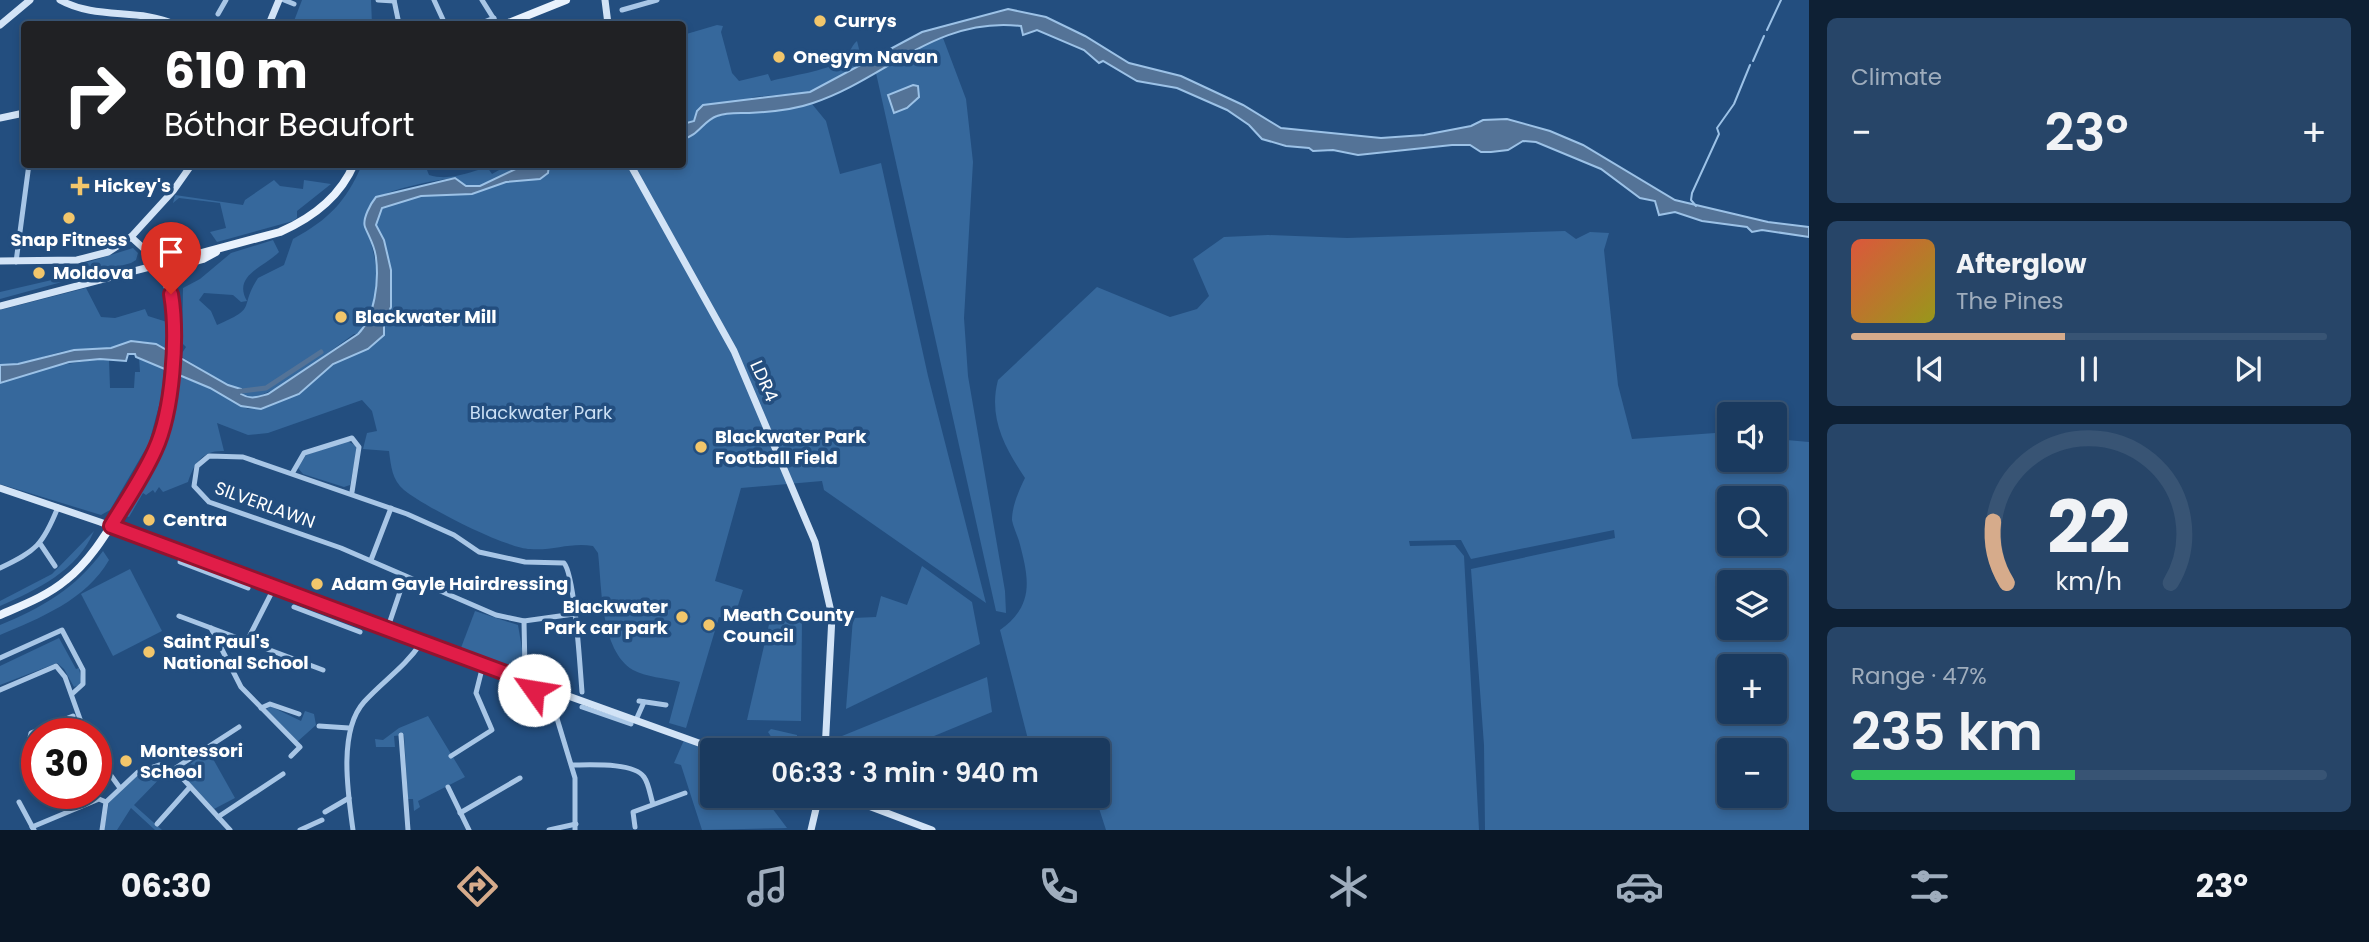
<!DOCTYPE html>
<meta charset="utf-8">
<style>
body{margin:0;font-family:Poppins,sans-serif;background:#274568;color:#f1f3f6;height:100vh;display:flex;flex-direction:column;font-size:26px;white-space:nowrap}
*{box-sizing:border-box;margin:0}
p{font-size:23px;color:#9fadbd}
.icon{flex:none;width:38px;height:38px;fill:none;stroke:currentColor;stroke-width:2;stroke-linecap:round;stroke-linejoin:round}
.map{position:relative;flex:1;overflow:hidden}
.drawer{display:flex;flex-direction:column;gap:18px;padding:18px;background:#0e2034;width:560px}
.drawer>*{flex:none}
.hud{position:absolute;left:21px;top:21px;width:665px;height:147px;border-radius:7px;box-shadow:0 4px 10px #0003,0 0 0 2px #385474;background:#202124;color:#fff;overflow:hidden}
.buttons{position:absolute;left:1717px;top:402px;display:grid;gap:14px}
.buttons a{display:grid;place-items:center;width:70px;height:70px;border-radius:7px;background:#1a3a5f;box-shadow:0 4px 10px #0003,0 0 0 2px #385474;font-size:35px}
.speed{position:absolute;left:21px;top:718px;display:flex;gap:14px;font-size:35px;font-weight:700;text-align:center}
.speed>*{display:grid;place-content:center;width:91px;height:91px;border-radius:50%;background:#1a3a5f;box-shadow:0 4px 10px #0003,0 0 0 2px #385474;line-height:1}
.speed .limit{border:10px solid #d22;background:#fff;color:#111}
.pin{position:absolute;display:grid;place-items:center;width:60px;height:60px;color:#fff;margin:-72px -30px;border-radius:50% 50% 50% 0;rotate:-45deg;box-shadow:0 0 7px #0007}
.pin .icon{rotate:45deg}
.me{position:absolute;width:77px;margin:-38px;rotate:302deg;stroke-linejoin:round;filter:drop-shadow(0 0 5px #0008)}
.turn{display:flex;align-items:center;gap:24px;height:147px;padding:0 28px;font-size:32px}
.turn .icon{width:91px;height:91px;stroke-width:2.5}
.turn b{display:block;font-size:49px;line-height:60px}
.big{font-size:52px;font-weight:600;line-height:1.1}
.drawer .widget{flex:1;display:flex;flex-direction:column;justify-content:center;gap:10px;min-width:0;padding:0 24px;border-radius:10px;background:#274568}
.drawer .dial{align-items:center;gap:0}
.dial svg{height:182px;overflow:visible;fill:none;stroke:#385474;stroke-width:7;stroke-linecap:round;text-anchor:middle}
.dial text{fill:#f1f3f6;stroke:none}
.song{display:flex;align-items:center;gap:21px}
.cover{width:84px;height:84px;border-radius:10px;background:linear-gradient(135deg,hsl(10 70% 55%),hsl(60 70% 35%))}
.played{height:7px;border-radius:4px;background:linear-gradient(90deg,#d6ab8b 45%,#385474 45%)}
.keys{display:flex;justify-content:space-around;direction:ltr}
.heat{display:flex;justify-content:space-between;align-items:center;font-size:38px;direction:ltr}
.charge{height:10px;border-radius:5px;background:linear-gradient(90deg,#34c759 47%,#385474 0)}
.trip{position:absolute;left:700px;top:738px;width:410px;height:70px;border-radius:7px;background:#1a3a5f;box-shadow:0 4px 10px #0003,0 0 0 2px #385474;font-weight:600;line-height:70px;text-align:center}
.dock{display:flex;height:112px;justify-content:space-around;align-items:center;background:#0a1726;color:#9fadbd}
.dock .icon{width:49px;height:49px}
.dock .on{color:#d6ab8b}
.dock b{font-size:32px;color:#f1f3f6}
main{display:flex;flex:1;min-height:0}
.map>svg:first-child{display:block}
.green{fill:#36689c;fill-rule:evenodd}
.water{fill:#547397;stroke:#9cc2e7;stroke-width:2}
.lines{fill:none;stroke-linecap:round;stroke-linejoin:round}
.stream{stroke:#9cc2e7;stroke-width:2}
.canal{stroke:#547397;stroke-width:5}
.street{stroke:#a8c6e6;stroke-width:5}
.secondary{stroke:#d2e3f6;stroke-width:7}
.primary{stroke:#e9f2fd;stroke-width:8}
.route-casing{stroke:#92132f;stroke-width:18}
.route{stroke:#e11d48;stroke-width:12}
.poi-dot{fill:#f2c66b;stroke:#234e7f;stroke-width:2.5}
.labels{text-anchor:middle;stroke-width:7;stroke-linejoin:round;paint-order:stroke}
.poi-label{font-size:18px;font-weight:bold;fill:#fff;stroke:#234e7f;text-anchor:start}
.street-label{font-size:18px;fill:#fff;stroke:#234e7f}
.park-label{font-size:18px;fill:#cbe0f5;stroke:#234e7f}
</style>
<main>
<div class="map">
<svg width="1809" height="830" viewBox="0 0 1809 830">
<rect width="100%" height="100%" fill="#234e7f"/>
<g class="green">
<polygon points="302,0 371,0 372,24 302,24 294,21"/>
<path d="M717,25L723,26L721,32L732,73L739,81L768,74L771,81C789,76 826,71 841,61C850,55 850,47 857,41L863,65L810,92L754,97L683,124V35Z"/>
<polygon points="943,38 966,99 973,162 964,318 968,376 1005,591 1006,613 996,611 876,73 917,47"/>
<path d="M812,104L826,121L840,174L881,163L928,376L986,603L824,490L822,481L741,488L715,581L743,590L733,621L719,617L686,728L669,723L680,682C666,678 645,677 633,670C600,650 602,586 598,553L593,546C571,542 553,551 530,549C505,548 425,507 404,490C392,480 391,466 389,451L363,449L367,433L377,431L372,411L362,400L268,433L248,435L217,423L224,451C203,450 194,463 188,482L163,492L159,487L155,493L153,490L146,495L143,493L129,517L126,516C159,463 171,437 176,375L210,388L248,409L266,408L299,394L333,364L368,349L382,335L391,307L388,256L376,225L382,208L421,196L472,194L506,182L540,178L548,173L549,165L682,164L683,139C698,136 704,120 719,116C749,108 781,112 812,104Z"/>
<path d="M362,165H425L429,175C449,181 468,173 487,167L492,174L508,165H524L480,186H466L455,178C436,180 385,189 372,202C368,207 363,222 366,228C378,260 386,306 358,334H354L284,385L252,399L240,394L241,389L228,385L180,356L186,347L182,343L183,288L200,279L231,253L273,240L279,252C265,267 232,275 247,301L241,302L233,295L204,293L199,300L211,311L217,325C259,307 238,309 258,278L284,265L293,239C329,219 345,203 362,165Z"/>
<polygon points="274,180 280,186 303,189 304,180 331,184 297,211 297,218 293,221 217,242 210,232 226,228 220,203 179,198 173,203 175,195 243,205 245,200"/>
<path d="M1565,231L1576,239L1590,232L1609,233L1604,250L1618,385L1632,439L1729,432V460H1774L1775,439L1809,442V830H1485L1484,745L1471,569L1615,538L1614,530L1471,559L1461,540L1409,541L1410,546L1455,545L1464,556L1479,830H1106L1095,796L1097,751H1031L1000,630C1035,605 1029,578 1019,541C1017,535 1013,526 1012,520C1012,506 1019,490 1025,478C1005,448 988,418 998,380L1097,287L1170,317L1197,309L1209,296L1193,259L1224,237L1268,235L1347,238ZM1729,499H1774V544H1729ZM1729,583H1774V628H1729ZM1729,667H1774V712H1729ZM1729,751H1774V796H1729Z"/>
<polygon points="133,248 138,253 136,260 131,263 0,299 0,292 82,273 82,264"/>
<path d="M86,288L101,317L115,318L145,309L148,316L167,322L165,349C139,335 131,345 108,349C95,351 82,348 70,350C46,354 24,366 0,365V310Z"/>
<polygon points="139,357 164,369 161,398 149,443 110,510 101,515 0,484 0,383 47,367 100,359 109,360 110,388 134,388 135,372 140,372"/>
<polygon points="347,441 355,445 357,450 350,485 344,487 303,474 298,468 306,455"/>
<path d="M94,531C78,570 37,590 0,606V601L52,574Z"/>
<path d="M103,551L109,560C86,600 40,618 0,635V625C42,608 76,588 103,551Z"/>
<polygon points="922,566 972,602 980,644 846,709 853,618 876,617 881,596 907,605"/>
<polygon points="130,569 162,631 113,656 81,594"/>
<polygon points="475,611 518,625 524,660 522,674 459,653"/>
<polygon points="770,620 802,620 801,721 747,720"/>
<polygon points="59,638 76,669 79,668 82,684 74,687 64,669 57,663 0,685 0,666"/>
<polygon points="987,677 992,712 898,751 840,751 842,736"/>
<polygon points="270,706 301,721 305,711 314,714 316,725 297,742 266,710"/>
<polygon points="428,716 465,777 418,801 420,807 414,811 413,799 408,799 404,735 394,736 395,747 376,747 375,739 383,740 399,728"/>
<polygon points="771,729 797,735 798,751 773,751 774,741 768,732"/>
<polygon points="684,740 712,751 712,796 759,796 765,808 772,808 787,828 702,830 681,765 674,763"/>
<polygon points="208,750 235,798 214,809 180,772"/>
<polygon points="159,768 169,769 134,805 162,830 155,830 131,808 117,830 104,830 109,802 139,774"/>
</g>
<g class="water">
<path d="M1008,9L1046,17L1085,36L1129,63L1181,76L1243,105L1281,128L1381,138L1424,135L1471,126L1483,120L1507,119L1550,131L1583,145L1675,200L1768,222L1809,227V237L1762,230L1752,232L1747,227L1702,221L1675,212L1659,215L1655,201L1640,198L1601,169L1536,142L1523,141L1508,150L1491,152H1481L1470,145H1452L1358,155L1333,150L1313,151L1309,148L1286,146L1262,139L1249,125L1227,110L1177,88L1137,81L1103,61L1099,63L1084,50L1037,30L1023,35L1021,26C936,16 886,79 813,103C793,110 771,112 749,113C739,113 727,112 717,116C703,121 698,136 683,139V124L694,121L697,111L703,105L810,92L922,32Z"/>
<polygon points="913,85 918,86 919,97 907,108 894,113 888,95"/>
<path d="M524,165H549L548,173L540,179L506,182L472,194L421,196L382,208L376,225L384,240L391,270V307L384,324V335L368,349L333,364L299,394L261,409L241,406L210,388L136,357L135,354H128L126,361L100,359L69,362L0,383V365L18,364L74,350L111,348L131,341L156,344L228,385L241,389V394C251,400 257,397 268,394L358,334C375,317 379,281 376,258C375,246 369,237 365,227C362,219 371,203 376,197L455,178L466,186H480Z"/>
</g>
<g class="lines">
<g class="stream">
<polyline points="1767,30 1781,0"/>
<polyline points="1753,61 1764,36"/>
<polyline points="1696,206 1691,200 1692,193 1719,134 1717,128 1734,104 1750,65"/>
</g>
<polyline class="canal" points="234,392 266,388 321,352"/>
<g class="street">
<polyline points="284,0 294,4"/>
<polyline points="378,0 394,1"/>
<polyline points="394,0 399,24"/>
<polyline points="434,0 445,24"/>
<polyline points="482,0 497,24"/>
<polyline points="622,10 657,0"/>
<polyline points="218,14 226,0"/>
<polyline points="479,24 494,18"/>
<polyline points="16,262 29,164"/>
<polyline points="293,472 304,453 352,438 359,447 352,492"/>
<polyline points="41,545 55,566"/>
<polyline points="182,554 180,562 248,588"/>
<polyline points="371,560 391,508"/>
<path d="M0,568C36,551 43,545 58,507"/>
<polyline points="294,607 360,632"/>
<path d="M574,614L524,621L496,615L341,548L209,502L194,486L197,466L209,456L243,457L407,514L454,535L479,552L525,562L564,563C575,576 580,668 582,692"/>
<polyline points="179,616 323,670"/>
<polyline points="524,621 525,672"/>
<polyline points="211,628 241,687 300,747 291,756"/>
<polyline points="387,630 405,577"/>
<polyline points="247,641 274,588"/>
<polyline points="0,658 62,630 83,670 83,684 72,694"/>
<polyline points="517,683 540,692"/>
<polyline points="552,689 552,702 575,778 575,830"/>
<polyline points="0,690 56,666 65,677 85,733"/>
<polyline points="639,701 666,705"/>
<polyline points="582,707 631,724"/>
<polyline points="261,708 270,704 299,714"/>
<polyline points="62,720 65,730"/>
<polyline points="636,720 644,702"/>
<polyline points="319,726 349,728"/>
<polyline points="401,735 408,830"/>
<polyline points="96,755 120,788"/>
<polyline points="451,756 492,730 476,693 483,665"/>
<polyline points="37,760 28,746 31,733 73,716"/>
<path d="M572,765C588,765 634,762 644,777C649,784 650,795 653,804"/>
<polyline points="174,769 239,727"/>
<polyline points="448,787 469,830"/>
<polyline points="19,802 34,830"/>
<polyline points="325,812 349,798"/>
<polyline points="460,813 520,778"/>
<polyline points="218,817 283,774"/>
<polyline points="157,824 190,787"/>
<polyline points="32,827 99,799 106,802"/>
<polyline points="635,827 633,812 685,793"/>
<polyline points="102,830 106,802 138,772 159,765 174,769 230,830"/>
<polyline points="300,830 322,820"/>
<path d="M353,830C348,794 338,731 364,702C383,681 405,667 421,643"/>
<polyline points="549,830 576,824"/>
</g>
<g class="secondary">
<path d="M60,0C96,20 138,8 174,24"/>
<polyline points="605,0 608,24"/>
<polyline points="269,24 279,0"/>
<polyline points="0,25 30,0"/>
<polyline points="0,118 24,113"/>
<polyline points="630,164 734,351 815,542 832,616 825,751"/>
<polyline points="0,261 77,260 108,252 131,237 173,191 192,164"/>
<polyline points="0,306 161,264 131,237"/>
<polyline points="0,488 100,522 421,643 721,751"/>
<polyline points="842,796 932,830"/>
<polyline points="811,830 819,796"/>
</g>
<g class="primary">
<polyline points="506,24 566,0"/>
<polyline points="167,281 177,266 203,259 216,252"/>
<path d="M0,615C23,605 47,596 66,580C88,563 104,537 119,513C132,492 147,471 156,448C177,396 180,316 161,264L280,232C312,218 340,197 354,164"/>
</g>
</g>
<g class="lines">
<defs>
<path id="route" d="M171,294C178,336 173,411 155,450C143,477 126,501 111,526L519,678L527,681L526,686L534,690"/>
</defs>
<use href="#route" class="route-casing"/>
<use href="#route" class="route"/>
</g>
<g class="poi-dot">
<circle cx="820" cy="21" r="7"/>
<circle cx="779" cy="57" r="7"/>
<path d="M76.5 175.5h7v7h7v7h-7v7h-7v-7h-7v-7h7z"/>
<circle cx="69" cy="218" r="7"/>
<circle cx="39" cy="273" r="7"/>
<circle cx="341" cy="317" r="7"/>
<circle cx="701" cy="447" r="7"/>
<circle cx="149" cy="520" r="7"/>
<circle cx="317" cy="584" r="7"/>
<circle cx="682" cy="617" r="7"/>
<circle cx="709" cy="625" r="7"/>
<circle cx="149" cy="652" r="7"/>
<circle cx="126" cy="761" r="7"/>
</g>
<g class="labels">
<g class="poi-label">
<text x="834" y="27">Currys</text>
<text x="793" y="63">Onegym Navan</text>
<text x="94" y="192">Hickey's</text>
<text x="69" y="246" text-anchor="middle">Snap Fitness</text>
<text x="53" y="279">Moldova</text>
<text x="355" y="323">Blackwater Mill</text>
<text x="715" y="443">Blackwater Park<tspan x="715" dy="21">Football Field</tspan></text>
<text x="163" y="526">Centra</text>
<text x="331" y="590">Adam Gayle Hairdressing</text>
<text x="668" y="613" text-anchor="end">Blackwater<tspan x="668" dy="21">Park car park</tspan></text>
<text x="723" y="621">Meath County<tspan x="723" dy="21">Council</tspan></text>
<text x="163" y="648">Saint Paul's<tspan x="163" dy="21">National School</tspan></text>
<text x="140" y="757">Montessori<tspan x="140" dy="21">School</tspan></text>
</g>
<g class="street-label">
<text transform="translate(764 381) rotate(66)" y="6">LDR4</text>
<text transform="translate(265 505) rotate(20)" y="6">SILVERLAWN</text>
</g>
<g class="park-label">
<text x="541" y="419">Blackwater Park</text>
</g>
</g>
</svg>
<div class="buttons">
<a><svg class="icon" aria-label="sound" viewBox="0 0 24 24"><path d="M4 9h4l5-4v14l-5-4H4zM17 9q2 3 0 6"/></svg></a>
<a><svg class="icon" aria-label="search" viewBox="0 0 24 24"><circle cx="10" cy="10" r="6"/><path d="M15 15l6 6"/></svg></a>
<a><svg class="icon" aria-label="layers" viewBox="0 0 24 24"><path d="M12 4l9 5-9 5-9-5zM3 14l9 5 9-5"/></svg></a>
<a>+</a>
<a>−</a>
</div>
<div class="speed"><div class="limit">30</div></div>
<div class="pin" style="left:171px;top:294px;background:#d93025"><svg class="icon" aria-label="arrive" viewBox="0 0 24 24"><path d="M6 21V4h12l-3 4 3 4H6"/></svg></div>
<svg class="me" style="left:534px;top:690px" viewBox="-20 -20 40 40"><circle r="19" fill="#fff"/><path d="M0-13L10 11 0 6-10 11z" fill="#e11d48"/></svg>
<div class="trip">06:33 · 3 min · 940 m</div>
<div class="hud">
<div class="turn"><svg class="icon" aria-label="right" viewBox="0 0 24 24"><path d="M7 20v-9h11M14 6l5 5-5 5"/></svg><div><b>610 m</b>Bóthar Beaufort</div></div>
</div>
</div>
<section class="drawer">
<div class="widget"><p>Climate</p>
<div class="heat"><a>−</a><b class="big">23°</b><a>+</a></div>
</div>
<div class="widget">
<div class="song"><i class="cover"></i><div><b>Afterglow</b><p>The Pines</p></div></div>
<div class="played"></div>
<div class="keys"><svg class="icon" aria-label="previous" viewBox="0 0 24 24"><path d="M18 5L8 12l10 7zM5 5v14"/></svg><svg class="icon" aria-label="pause" viewBox="0 0 24 24"><path d="M8 5v14M16 5v14"/></svg><svg class="icon" aria-label="next" viewBox="0 0 24 24"><path d="M6 5l10 7-10 7zM19 5v14"/></svg></div>
</div>
<div class="widget dial"><svg viewBox="0 0 100 80">
<path d="M14 69A42 42 0 1 1 86 69"/>
<path d="M14 69A42 42 0 0 1 8 42" stroke="#d6ab8b"/>
<text x="50" y="56" font-size="32" font-weight="700">22</text>
<text x="50" y="72" font-size="11">km/h</text>
</svg></div>
<div class="widget"><p>Range · 47%</p><b class="big">235 km</b><div class="charge"></div></div>
</section>
</main>
<nav class="dock">
<b>06:30</b>
<svg class="icon on" aria-label="directions" viewBox="0 0 24 24"><path d="M12 3l9 9-9 9-9-9zM9 14v-3h6M13 9l2 2-2 2"/></svg>
<svg class="icon" aria-label="music" viewBox="0 0 24 24"><path d="M9 18V5l10-2v13"/><circle cx="6" cy="18" r="3"/><circle cx="16" cy="16" r="3"/></svg>
<svg class="icon" aria-label="phone" viewBox="0 0 24 24"><path d="M5 4h4l2 5-3 2q2 4 5 5l2-3 5 2v4C11 20 4 13 5 4z"/></svg>
<svg class="icon" aria-label="climate" viewBox="0 0 24 24"><path d="M12 3v18M4 7l16 10M4 17L20 7"/></svg>
<svg class="icon" aria-label="car" viewBox="0 0 24 24"><path d="M5 17H2v-5l4-1 3-4h7l3 4 3 1v5h-3M9 17h6M6 11h13"/><circle cx="7" cy="17" r="2"/><circle cx="17" cy="17" r="2"/></svg>
<svg class="icon" aria-label="filters" viewBox="0 0 24 24"><path d="M4 7h16M4 17h16"/><circle cx="9" cy="7" r="2"/><circle cx="15" cy="17" r="2"/></svg>
<b>23°</b>
</nav>
